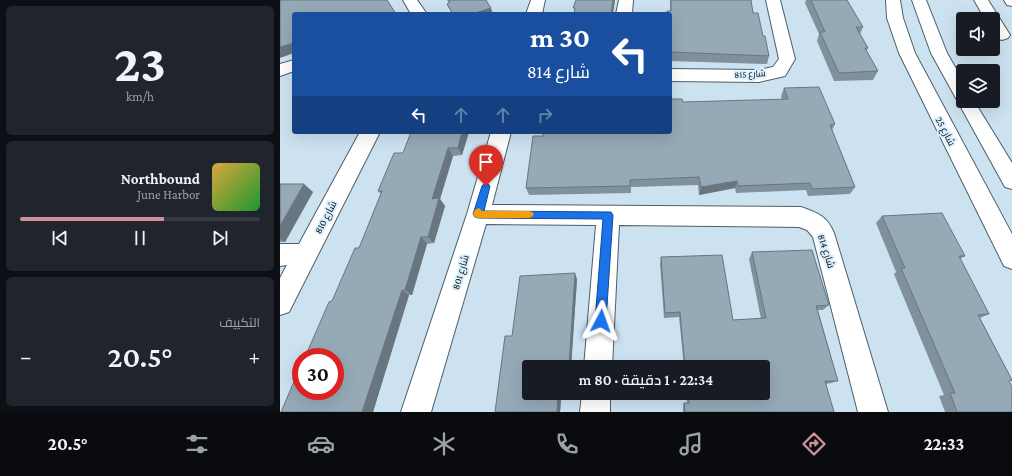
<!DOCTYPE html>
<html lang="ar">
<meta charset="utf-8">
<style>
body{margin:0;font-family:"Crimson Pro",Cairo,serif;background:#20242c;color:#f1f3f6;direction:rtl;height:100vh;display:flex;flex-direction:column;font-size:15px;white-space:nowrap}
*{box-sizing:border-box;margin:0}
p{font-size:13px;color:#9ea1a6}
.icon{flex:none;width:22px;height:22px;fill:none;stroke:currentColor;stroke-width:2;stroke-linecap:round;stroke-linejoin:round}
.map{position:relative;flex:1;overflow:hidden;direction:ltr}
.details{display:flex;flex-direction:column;gap:6px;padding:6px;background:#0d0f14;width:280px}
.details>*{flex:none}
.banner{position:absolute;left:12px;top:12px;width:380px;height:122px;border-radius:4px;box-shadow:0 4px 16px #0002;direction:rtl;background:#1a4fa0;color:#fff;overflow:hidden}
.buttons{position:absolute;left:676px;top:12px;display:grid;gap:8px}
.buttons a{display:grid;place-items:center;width:44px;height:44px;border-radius:4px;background:#171b24;box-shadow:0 4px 16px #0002;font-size:20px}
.speed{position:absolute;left:12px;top:348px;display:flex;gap:8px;font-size:20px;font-weight:700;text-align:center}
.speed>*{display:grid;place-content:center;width:52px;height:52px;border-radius:50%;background:#171b24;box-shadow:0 4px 16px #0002;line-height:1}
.speed .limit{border:6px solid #d22;background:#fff;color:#111}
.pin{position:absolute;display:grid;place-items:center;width:34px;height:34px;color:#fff;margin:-41px -17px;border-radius:50% 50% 50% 0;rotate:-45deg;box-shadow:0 0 4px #0007}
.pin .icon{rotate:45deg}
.me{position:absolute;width:44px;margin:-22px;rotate:4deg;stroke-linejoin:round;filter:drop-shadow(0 0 3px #0008)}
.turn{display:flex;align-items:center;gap:14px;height:84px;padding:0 16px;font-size:18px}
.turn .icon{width:52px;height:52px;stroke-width:2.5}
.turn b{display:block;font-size:28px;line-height:34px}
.lanes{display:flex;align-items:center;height:38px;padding:0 16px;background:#0003;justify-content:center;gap:20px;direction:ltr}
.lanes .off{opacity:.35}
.big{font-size:30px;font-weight:600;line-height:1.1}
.details .card{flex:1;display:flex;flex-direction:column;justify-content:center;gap:6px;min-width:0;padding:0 14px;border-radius:6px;background:#20242c}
.details .dial{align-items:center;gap:0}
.dial b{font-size:52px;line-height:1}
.song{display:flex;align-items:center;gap:12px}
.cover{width:48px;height:48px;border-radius:6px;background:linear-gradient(135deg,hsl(40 70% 55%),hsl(130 70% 35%))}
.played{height:4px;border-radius:2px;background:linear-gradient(90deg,#d2919a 60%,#363941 60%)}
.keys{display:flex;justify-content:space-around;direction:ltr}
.heat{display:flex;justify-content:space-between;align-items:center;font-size:22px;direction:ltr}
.trip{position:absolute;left:242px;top:360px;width:248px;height:40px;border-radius:4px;background:#171b24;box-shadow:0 4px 16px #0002;font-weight:600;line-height:40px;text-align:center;direction:rtl}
.tabs{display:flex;height:64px;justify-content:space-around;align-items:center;background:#090b0e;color:#9ea1a6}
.tabs .icon{width:28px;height:28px}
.tabs .on{color:#d2919a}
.tabs b{font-size:18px;color:#f1f3f6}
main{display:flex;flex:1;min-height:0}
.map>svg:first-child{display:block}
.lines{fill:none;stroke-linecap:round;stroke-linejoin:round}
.minor-casing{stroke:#4c5e6a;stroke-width:2}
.minor{fill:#fff;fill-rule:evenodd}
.wall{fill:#80919d}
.shaded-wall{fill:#687680}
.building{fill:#95a9b7;stroke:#687680}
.route{fill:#1a73e8;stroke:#114b97}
.slow{fill:#f59e0b}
.labels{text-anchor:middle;stroke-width:4;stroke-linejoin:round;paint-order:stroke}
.far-street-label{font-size:9px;fill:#060c11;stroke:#daf0fe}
.street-label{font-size:10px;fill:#060c11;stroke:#daf0fe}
</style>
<main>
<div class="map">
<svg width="732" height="412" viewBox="0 0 732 412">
<rect width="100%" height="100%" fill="#cde2f1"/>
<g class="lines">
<defs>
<g id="minor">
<polygon points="123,0 137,0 147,14 131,14"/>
<polygon points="251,0 265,0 262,14 246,14"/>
<polygon points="339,0 353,0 352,14 336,14"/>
<polygon points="486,0 500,0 515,59 505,76 479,82 390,81 390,69 479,70 493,67 499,59"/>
<polygon points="606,0 620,0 623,18 635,53 732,234 732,269 724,266 619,53 607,18"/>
<polygon points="632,0 646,0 667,53 683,81 683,101 694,101 732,163 732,189 725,187 651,53"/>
<polygon points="694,0 708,0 730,35 728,38 722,40 716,38 713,33 713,19 705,19"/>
<polygon points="724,0 732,0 732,6 727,5"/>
<polygon points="14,60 14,71 0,76 0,64"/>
<polygon points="80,132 100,132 9,312 0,315 0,278 7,265 0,266 0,244 19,244"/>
<path d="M211,132H231L212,205L521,207C538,213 547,216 554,233L608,412H578L533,237L527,230L519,227L339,225L332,367H304L316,225L206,224L151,412H121L187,214Z"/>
<polygon points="302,393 330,393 330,412 300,412"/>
</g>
</defs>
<use href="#minor" class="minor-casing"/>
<use href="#minor" class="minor"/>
</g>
<g class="wall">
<polygon points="167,0 206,0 213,14 172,14 167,4 169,3"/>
<polygon points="390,0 471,0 473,13 483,36 489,56 487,64 390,61"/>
<polygon points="526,0 567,0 583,27 580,34 588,48 586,51 598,71 593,80 554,81 537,41 539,34 525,3"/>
<polygon points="504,88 555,124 552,130 575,187 570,194 528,196 526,190 456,193 455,188 419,195 418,185 351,187 351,193 249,195 246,188 263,136 403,102 502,100 501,96"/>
<polygon points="189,132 182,155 173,156 160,199 165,206 154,243 147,244 132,295 129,295 93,412 1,412 52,301 79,248 101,194 98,191 123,153"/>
<polygon points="0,184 33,192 5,242 0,242"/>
<polygon points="602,216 685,256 680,259 709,314 700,318 732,380 729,381 732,412 665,412 659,396 664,395 614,274 616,272 596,223"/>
<polygon points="472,252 549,305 543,310 538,310 558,381 551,383 546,384 554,412 403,412 403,405 404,403 407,403 406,393 483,393 483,367 404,367 399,317 384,318 380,264 381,257 453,320 481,319 469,259"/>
<polygon points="297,279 291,367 249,367 249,393 290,393 290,399 281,399 280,412 215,412 232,336"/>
</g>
<g class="shaded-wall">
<polygon points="333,0 335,0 333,14 331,14"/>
<polygon points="211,8 213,14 192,14"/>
<polygon points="14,43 14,53 0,58 0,47"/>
<polygon points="182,132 189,132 182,155 178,148"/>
<polygon points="168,148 173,156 160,199 165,206 154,243 148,237 152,199"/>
<polygon points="457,181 455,188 419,195 421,187"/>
<polygon points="24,184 33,192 5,242 0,239 0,226"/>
<polygon points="141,237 147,244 132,295 125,290"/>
<polygon points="295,273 297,279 291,367 289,367"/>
<polygon points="122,290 129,295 93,412 82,412"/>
<polygon points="287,393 290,393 290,399 287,396"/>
<polygon points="278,397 281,399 280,412 277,412"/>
</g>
<g class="building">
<polygon points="3,0 107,0 116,14 14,14 14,43 0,47 0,1"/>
<polygon points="169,0 206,0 211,8 192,14 173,14 167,4 170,2"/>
<polygon points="296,0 333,0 331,14 294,14 295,8 293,8"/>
<polygon points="391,0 471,0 473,13 478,13 483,36 485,36 489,56 390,52 390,14 387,14 387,11 391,11"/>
<polygon points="531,0 567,0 583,27 576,27 588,48 585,48 598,71 559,73 540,32 545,32"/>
<polygon points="539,87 555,124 550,125 575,187 532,189 530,183 458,186 457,181 421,187 419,177 350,180 350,186 246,188 253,136 263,136 263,132 390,132 390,99 402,99 403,102 508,99 504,88"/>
<polygon points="131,132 182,132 178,148 168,148 152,199 159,198 148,237 141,237 125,290 122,290 82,412 1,412 21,365 21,391 55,391 55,357 25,357 49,302 52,301 75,248 79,248 102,191 98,191 114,153 123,153"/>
<polygon points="0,184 24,184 0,226"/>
<polygon points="662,213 685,256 679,256 709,314 698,315 732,380 729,381 732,387 732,412 677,412 670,393 675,393 621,268 625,268 602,216"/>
<polygon points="532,250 549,305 536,306 558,381 545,381 554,412 405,412 404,403 409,403 408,393 483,393 483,367 405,367 400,312 385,313 381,257 442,255 453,320 486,318 472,252"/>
<polygon points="295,273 289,367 249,367 249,393 287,393 287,396 278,397 277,412 215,412 225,336 232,336 240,276"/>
</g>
<polygon class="route" points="206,182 210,186 204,211 331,212 333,215 326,321 325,325 321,327 317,325 315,321 323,219 198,218 195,217 193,214 202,186"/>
<polygon class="slow" points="199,208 202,211 249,211 252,212 254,214 252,217 249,218 198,218 195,217 193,214 195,210"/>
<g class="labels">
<g class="far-street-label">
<text transform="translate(470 74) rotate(-3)" y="3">شارع 815</text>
</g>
<g class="street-label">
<text transform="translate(666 131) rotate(62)" y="4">شارع 25</text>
<text transform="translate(45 217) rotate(-62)" y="4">شارع 810</text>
<text transform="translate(547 251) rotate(72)" y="4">شارع 814</text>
<text transform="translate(180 272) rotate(-73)" y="4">شارع 801</text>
</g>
</g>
</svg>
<div class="buttons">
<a><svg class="icon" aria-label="sound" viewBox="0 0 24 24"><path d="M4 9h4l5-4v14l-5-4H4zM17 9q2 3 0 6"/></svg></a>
<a><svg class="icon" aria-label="layers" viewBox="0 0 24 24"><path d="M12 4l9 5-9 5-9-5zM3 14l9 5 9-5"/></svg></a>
</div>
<div class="speed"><div class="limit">30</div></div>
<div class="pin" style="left:206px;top:186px;background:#d93025"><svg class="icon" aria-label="arrive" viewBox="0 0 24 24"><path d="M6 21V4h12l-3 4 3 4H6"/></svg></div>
<svg class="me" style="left:321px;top:321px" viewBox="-20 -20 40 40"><path d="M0-17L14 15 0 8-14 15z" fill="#1a73e8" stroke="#fff" stroke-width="4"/></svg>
<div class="trip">22:34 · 1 دقيقة · 80 m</div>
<div class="banner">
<div class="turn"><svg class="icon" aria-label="left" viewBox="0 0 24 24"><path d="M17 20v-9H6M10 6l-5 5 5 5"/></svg><div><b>30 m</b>شارع 814</div></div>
<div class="lanes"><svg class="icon" aria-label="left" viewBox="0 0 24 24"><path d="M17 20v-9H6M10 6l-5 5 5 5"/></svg><svg class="icon off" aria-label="ahead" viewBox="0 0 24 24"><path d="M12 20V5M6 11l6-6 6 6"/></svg><svg class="icon off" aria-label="ahead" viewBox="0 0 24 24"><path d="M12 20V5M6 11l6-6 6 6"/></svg><svg class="icon off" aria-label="right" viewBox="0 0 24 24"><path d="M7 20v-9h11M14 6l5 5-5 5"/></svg></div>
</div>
</div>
<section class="details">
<div class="card dial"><b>23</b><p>km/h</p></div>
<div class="card">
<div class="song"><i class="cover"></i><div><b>Northbound</b><p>June Harbor</p></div></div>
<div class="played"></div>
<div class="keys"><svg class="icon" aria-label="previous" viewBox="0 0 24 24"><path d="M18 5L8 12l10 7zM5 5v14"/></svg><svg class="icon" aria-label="pause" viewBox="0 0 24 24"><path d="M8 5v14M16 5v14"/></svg><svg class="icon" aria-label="next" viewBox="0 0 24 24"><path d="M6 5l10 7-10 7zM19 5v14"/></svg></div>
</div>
<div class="card"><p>التكييف</p>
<div class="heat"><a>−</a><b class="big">20.5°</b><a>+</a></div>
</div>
</section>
</main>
<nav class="tabs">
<b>22:33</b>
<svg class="icon on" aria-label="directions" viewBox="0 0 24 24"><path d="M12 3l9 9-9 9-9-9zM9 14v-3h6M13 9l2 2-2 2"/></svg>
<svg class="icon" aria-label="music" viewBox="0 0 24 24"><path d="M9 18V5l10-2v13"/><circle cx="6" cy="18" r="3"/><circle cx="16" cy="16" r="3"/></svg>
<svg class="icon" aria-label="phone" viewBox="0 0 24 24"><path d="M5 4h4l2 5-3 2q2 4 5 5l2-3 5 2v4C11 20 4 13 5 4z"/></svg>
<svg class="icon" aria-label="climate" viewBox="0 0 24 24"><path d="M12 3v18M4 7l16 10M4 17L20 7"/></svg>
<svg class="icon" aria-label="car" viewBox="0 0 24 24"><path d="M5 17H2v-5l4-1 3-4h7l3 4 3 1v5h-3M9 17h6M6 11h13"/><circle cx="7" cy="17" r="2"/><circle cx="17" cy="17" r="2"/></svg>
<svg class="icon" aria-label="filters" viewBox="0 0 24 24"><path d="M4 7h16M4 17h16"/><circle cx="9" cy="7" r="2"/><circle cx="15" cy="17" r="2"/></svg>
<b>20.5°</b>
</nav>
